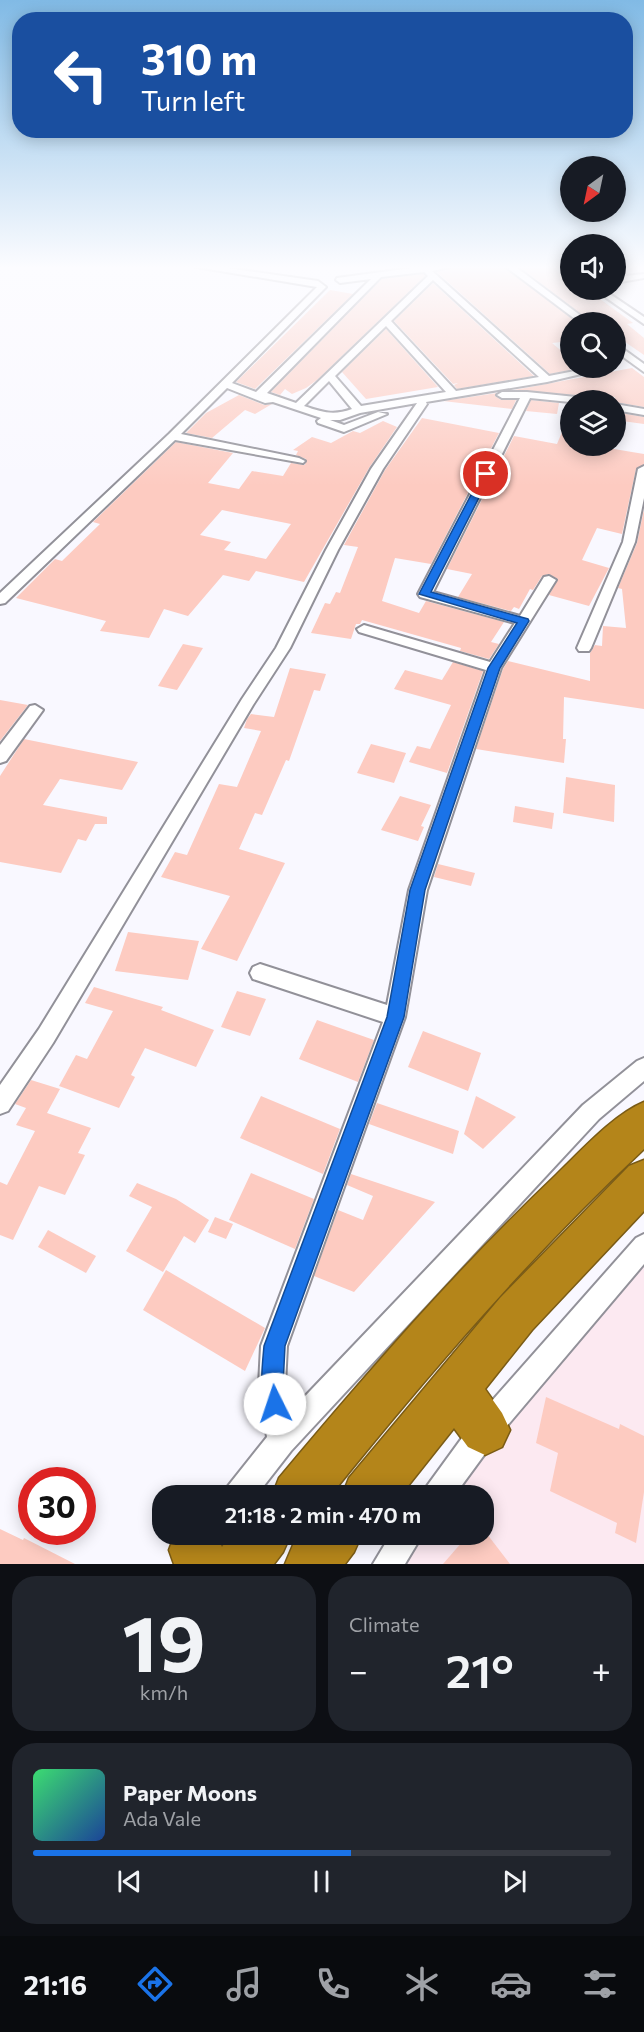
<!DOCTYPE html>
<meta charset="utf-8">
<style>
body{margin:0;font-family:Commissioner,sans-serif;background:#20242c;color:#f1f3f6;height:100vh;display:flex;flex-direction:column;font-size:22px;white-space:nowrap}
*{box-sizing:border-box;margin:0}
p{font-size:20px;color:#9ea1a6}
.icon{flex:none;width:33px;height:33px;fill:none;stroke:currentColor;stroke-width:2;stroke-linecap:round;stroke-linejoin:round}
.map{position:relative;height:1564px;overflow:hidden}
.sheet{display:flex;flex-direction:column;gap:12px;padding:12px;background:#0d0f14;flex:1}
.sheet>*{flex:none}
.banner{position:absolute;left:12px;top:12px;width:621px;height:126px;border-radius:24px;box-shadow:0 3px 15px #0003;background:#1a4fa0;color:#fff;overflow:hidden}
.needle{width:39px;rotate:213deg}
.tools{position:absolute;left:560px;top:156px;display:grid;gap:12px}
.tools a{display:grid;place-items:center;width:66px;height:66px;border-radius:50%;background:#171b24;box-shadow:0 3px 15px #0003;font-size:30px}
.speed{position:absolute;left:18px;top:1467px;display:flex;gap:12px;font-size:30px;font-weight:700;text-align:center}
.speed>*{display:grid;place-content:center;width:78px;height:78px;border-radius:50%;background:#171b24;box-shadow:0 3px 15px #0003;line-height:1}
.speed .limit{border:9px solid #d22;background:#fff;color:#111}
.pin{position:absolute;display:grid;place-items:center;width:51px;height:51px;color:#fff;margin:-26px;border:3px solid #fff;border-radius:50%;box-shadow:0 2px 6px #0007}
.me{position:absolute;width:66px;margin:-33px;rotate:356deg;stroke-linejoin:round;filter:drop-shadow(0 0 4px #0008)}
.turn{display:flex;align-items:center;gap:21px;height:126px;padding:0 30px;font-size:27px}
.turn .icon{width:78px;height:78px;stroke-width:2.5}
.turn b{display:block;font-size:42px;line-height:51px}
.big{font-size:45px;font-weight:600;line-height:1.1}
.sheet .tile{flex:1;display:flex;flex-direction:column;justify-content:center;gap:9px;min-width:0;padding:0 21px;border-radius:24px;background:#20242c}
.sheet .dial{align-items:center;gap:0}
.dial b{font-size:78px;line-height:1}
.song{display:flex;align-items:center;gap:18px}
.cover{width:72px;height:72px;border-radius:9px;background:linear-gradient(135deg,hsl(140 70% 55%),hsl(220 70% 35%))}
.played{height:6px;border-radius:3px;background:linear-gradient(90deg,#1a73e8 55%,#363941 55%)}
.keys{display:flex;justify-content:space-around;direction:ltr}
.heat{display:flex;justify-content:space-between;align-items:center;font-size:33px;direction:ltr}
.sheet .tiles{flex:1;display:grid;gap:12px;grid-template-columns:1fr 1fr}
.tile:last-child{grid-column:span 2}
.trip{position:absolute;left:152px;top:1485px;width:342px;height:60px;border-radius:24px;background:#171b24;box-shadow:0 3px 15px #0003;font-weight:600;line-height:60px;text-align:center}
.tab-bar{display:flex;height:96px;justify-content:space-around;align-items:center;background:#090b0e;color:#9ea1a6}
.tab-bar .icon{width:42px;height:42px}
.tab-bar .current{color:#1a73e8}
.tab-bar b{font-size:27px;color:#f1f3f6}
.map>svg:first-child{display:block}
.commercial{fill:#fce9f1}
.building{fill:#fdcbc1;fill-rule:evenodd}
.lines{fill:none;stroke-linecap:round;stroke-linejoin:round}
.street-casing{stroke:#929199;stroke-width:4}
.highway-casing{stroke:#7a5b16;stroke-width:3}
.street{fill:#fff;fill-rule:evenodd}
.highway{fill:#b4851a;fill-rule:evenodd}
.route{fill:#1a73e8;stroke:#114b97;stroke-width:1.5}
</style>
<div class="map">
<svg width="644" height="1564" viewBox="0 0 644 1564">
<rect width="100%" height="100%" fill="#f9f8ff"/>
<polygon class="commercial" points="644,1246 644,1564 388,1564 409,1535 483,1534 483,1496 437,1495"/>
<g class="building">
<polygon points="451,267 504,267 576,322 570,322 570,341 552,343 570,358 570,370 550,374 437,272"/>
<polygon points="520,267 551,267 570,281 570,290 582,290 589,294 593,294 633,323 627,324 644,338 644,355 615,335 615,322 591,322"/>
<polygon points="423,274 425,276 317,380 306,388 292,394 285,389 280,395 271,392 382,279"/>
<polygon points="433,283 534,376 457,389 454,385 458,383 453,384 394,321"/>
<polygon points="330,290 353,294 255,389 236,382"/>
<polygon points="386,329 438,387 366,399 342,372"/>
<polygon points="632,368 644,377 644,407 615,402 615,397 605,399 595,391 574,395 514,390"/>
<polygon points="497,393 495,396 501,400 516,400 512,409 443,401"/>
<polygon points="239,395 264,405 272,404 255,414 245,410 212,438 186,433 206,413"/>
<polygon points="531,400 559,403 557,414 526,411"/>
<polygon points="615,412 644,417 644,424 615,420"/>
<polygon points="570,413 570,446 596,446 644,454 644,464 636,469 622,534 597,528 582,560 609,568 589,606 549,595 558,579 549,574 542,576 533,590 530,589 519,609 514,607 511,611 458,597 472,574 447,569 514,436 557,444"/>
<polygon points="422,418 499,433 431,564 395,558 382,601 419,613 426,601 504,622 491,642 499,644 489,659 460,651 461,648 362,620 360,624 356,624 351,639 311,633 325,603 330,604 336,592 340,593 358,547 344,545 385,470"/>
<path d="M383,421L397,427L369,468L304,582L256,571L249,581L223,575L188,616L164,609L149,638L100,631L106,621L16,598L55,559L62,561L100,524L93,522L176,442L233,453L208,483L239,489L252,471L283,476L291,463L305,465L306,459L296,455L298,451L293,450L312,437L331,443L353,431L360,433ZM222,510L251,516L291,524L266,559L224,550L231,542L200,535Z"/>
<polygon points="644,509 644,709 564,697 563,739 566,739 564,763 476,749 503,669 508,661 590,681 590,653 595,645 602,646 603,626 626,628 622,589 618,588 637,543"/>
<polygon points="183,644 203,648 177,690 158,686"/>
<polygon points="453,662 483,671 447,773 409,762 417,746 430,749 451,705 394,689 405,670 442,680"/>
<polygon points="290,668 326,674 320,691 314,690 289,761 286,760 262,815 255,813 239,849 285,863 237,961 201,949 230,896 161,877 175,852 187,855 219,784 237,787 261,731 244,728 247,719 251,714 274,717"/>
<polygon points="0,700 28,705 0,741"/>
<polygon points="24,739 138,762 122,790 60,779 43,805 107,817 107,824 95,824 86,841 78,839 61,873 0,862 0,776"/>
<polygon points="371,744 406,753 394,783 357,773"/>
<polygon points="566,777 615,785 614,822 563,813"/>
<polygon points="400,796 431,805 421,826 424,827 418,841 381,830"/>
<polygon points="515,806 554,813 552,829 513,822"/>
<polygon points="438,864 475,873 471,886 434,877"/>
<polygon points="128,932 199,941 188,980 115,971"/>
<polygon points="94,987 163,1007 161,1010 214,1030 196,1067 145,1048 131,1075 135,1077 119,1108 59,1086 76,1055 87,1059 113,1011 85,1003"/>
<polygon points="237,991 266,999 250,1036 221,1027"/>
<polygon points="317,1020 374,1040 358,1082 299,1059"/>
<polygon points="423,1031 481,1053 468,1091 408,1067"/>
<polygon points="31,1080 60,1089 47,1113 91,1128 78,1153 85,1155 65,1195 39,1186 13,1240 0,1235 0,1182 7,1185 35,1131 16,1125 26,1108 15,1104"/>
<polygon points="261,1096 340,1129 323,1174 240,1138"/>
<polygon points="476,1096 516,1117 483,1149 464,1134"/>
<polygon points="377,1103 459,1131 453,1154 369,1124"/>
<polygon points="251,1173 314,1199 295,1249 229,1220"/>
<polygon points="351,1174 435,1202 354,1292 314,1276 338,1210 363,1220 373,1196 347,1185"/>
<polygon points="137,1183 176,1199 209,1220 195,1243 184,1236 163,1272 126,1251 152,1207 129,1196"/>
<polygon points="215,1217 233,1224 226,1239 208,1232"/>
<polygon points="48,1230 96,1256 86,1273 38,1247"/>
<polygon points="166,1270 265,1328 245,1371 143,1310"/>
<polygon points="546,1397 619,1429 620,1424 644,1436 644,1492 636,1543 615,1533 617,1523 550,1491 558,1453 536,1443"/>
<polygon points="0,1529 23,1540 24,1538 75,1564 0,1564"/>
<polygon points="469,1534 487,1534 510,1564 443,1564"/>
</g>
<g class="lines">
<defs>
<g id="street">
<path d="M196,267H220L318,281L326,287L232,383L256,392L371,279L340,283L336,280L337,278L419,267H449L432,271L549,376L590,368H607L547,382L426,402L427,404L383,469L338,550L290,648L253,705L53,1043L8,1111L0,1114V1085L39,1029L242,699L276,648L326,550L371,469L417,403L360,413L340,420H330L344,425L378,412L387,414L344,432L318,423L317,421L321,418L273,402L265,403L227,388L181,434L299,458L305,461L303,463L175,440L5,603L0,604V593L169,434L317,287ZM424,272L428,276L296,403L267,393L381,277ZM433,280L539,377L456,391L391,321ZM386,326L446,392L361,406L335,376ZM329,381L352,409C333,416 322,412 304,406Z"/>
<polygon points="506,267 516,267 589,322 579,322"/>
<polygon points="565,267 570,267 570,270"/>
<polygon points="644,274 644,278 615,283 615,277"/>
<polygon points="595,290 604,290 644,317 644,324"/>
<polygon points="615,343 644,364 644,372 615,351"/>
<polygon points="527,392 576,397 581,400 570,400 570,402 530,398 433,592 520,616 544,577 549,576 556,580 501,668 427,890 405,1017 287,1346 285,1385 290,1412 583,1105 637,1061 644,1058 644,1081 599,1119 291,1451 256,1496 224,1496 228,1486 267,1437 259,1385 261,1346 383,1022 253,979 250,973 253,967 260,964 387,1005 409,890 486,670 359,632 357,629 364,625 490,662 515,623 420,597 418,594 520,398 502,398 497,395 502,392"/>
<polygon points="615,404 644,409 644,415 615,410"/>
<polygon points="644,466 644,498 635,542 591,648 589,651 579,651 577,648 623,542 638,469"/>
<polygon points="35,705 43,710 6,761 0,763 0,745 30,706"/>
<polygon points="644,1234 644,1264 495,1440 454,1496 423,1496 427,1486 475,1420 636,1238"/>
<polygon points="391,1534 423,1534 405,1564 373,1564"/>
</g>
<g id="highway">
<path d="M644,1102V1149C530,1256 428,1374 330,1496H272L279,1478C367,1373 457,1269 556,1175C581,1151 613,1115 644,1102Z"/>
<polygon points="644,1160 644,1211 532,1330 485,1389 502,1413 510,1430 502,1447 485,1455 468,1447 454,1428 400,1496 342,1496 349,1478 500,1298 629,1166"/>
<polygon points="175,1534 215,1534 222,1547 231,1534 291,1534 283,1552 274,1564 174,1564 169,1550"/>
<polygon points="302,1534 362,1534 354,1552 345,1564 285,1564 293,1545"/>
</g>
</defs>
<use href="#street" class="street-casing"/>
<use href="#highway" class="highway-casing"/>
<use href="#street" class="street"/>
<use href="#highway" class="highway"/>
</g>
<linearGradient id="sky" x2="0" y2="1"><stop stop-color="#81bae5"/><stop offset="0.55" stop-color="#fcfcff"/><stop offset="1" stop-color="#fcfcff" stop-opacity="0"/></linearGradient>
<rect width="644" height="486" fill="url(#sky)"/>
<path class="route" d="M486,471L491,474L431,592L528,619L529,621L500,668L425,890L404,1017L285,1346L283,1385L286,1404L283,1412L275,1415L267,1412C259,1390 262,1368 264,1346L387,1017L410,890L488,668L517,623L419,594L482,474Z"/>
</svg>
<div class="tools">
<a><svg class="needle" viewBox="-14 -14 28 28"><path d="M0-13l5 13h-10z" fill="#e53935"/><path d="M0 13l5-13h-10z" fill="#9ea1a6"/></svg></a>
<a><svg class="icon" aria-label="sound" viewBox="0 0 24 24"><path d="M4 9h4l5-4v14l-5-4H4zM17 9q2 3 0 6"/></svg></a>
<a><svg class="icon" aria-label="search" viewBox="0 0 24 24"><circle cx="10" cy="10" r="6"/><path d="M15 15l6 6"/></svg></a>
<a><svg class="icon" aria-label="layers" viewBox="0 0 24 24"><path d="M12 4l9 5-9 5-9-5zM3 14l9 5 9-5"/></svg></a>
</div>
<div class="speed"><div class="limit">30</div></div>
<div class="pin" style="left:486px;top:474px;background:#d93025"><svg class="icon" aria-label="arrive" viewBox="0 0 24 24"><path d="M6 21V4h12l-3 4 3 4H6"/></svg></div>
<svg class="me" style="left:275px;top:1404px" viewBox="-20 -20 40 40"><circle r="19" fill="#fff"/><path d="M0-13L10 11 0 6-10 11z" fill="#1a73e8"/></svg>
<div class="trip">21:18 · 2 min · 470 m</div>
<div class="banner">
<div class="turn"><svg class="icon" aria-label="left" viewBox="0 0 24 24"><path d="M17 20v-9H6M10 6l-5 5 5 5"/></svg><div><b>310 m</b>Turn left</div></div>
</div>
</div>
<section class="sheet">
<div class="tiles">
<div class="tile dial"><b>19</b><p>km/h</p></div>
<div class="tile"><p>Climate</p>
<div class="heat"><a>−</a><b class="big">21°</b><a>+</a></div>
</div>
<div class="tile">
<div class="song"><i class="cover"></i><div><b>Paper Moons</b><p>Ada Vale</p></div></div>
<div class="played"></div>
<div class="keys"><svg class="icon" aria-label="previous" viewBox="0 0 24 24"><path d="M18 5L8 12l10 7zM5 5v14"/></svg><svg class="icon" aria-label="pause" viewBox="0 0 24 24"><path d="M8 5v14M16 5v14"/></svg><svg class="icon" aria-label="next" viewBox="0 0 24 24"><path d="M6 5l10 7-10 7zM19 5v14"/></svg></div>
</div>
</div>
</section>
<nav class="tab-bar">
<b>21:16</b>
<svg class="icon current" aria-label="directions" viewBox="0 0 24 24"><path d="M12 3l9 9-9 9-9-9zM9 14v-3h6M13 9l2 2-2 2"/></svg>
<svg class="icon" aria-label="music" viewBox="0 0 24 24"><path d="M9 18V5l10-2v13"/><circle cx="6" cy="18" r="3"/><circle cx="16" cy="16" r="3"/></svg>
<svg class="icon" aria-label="phone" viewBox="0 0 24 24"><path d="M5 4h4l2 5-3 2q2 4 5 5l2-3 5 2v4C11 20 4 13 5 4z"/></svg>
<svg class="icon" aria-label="climate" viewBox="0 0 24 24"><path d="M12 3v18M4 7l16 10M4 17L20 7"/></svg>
<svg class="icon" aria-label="car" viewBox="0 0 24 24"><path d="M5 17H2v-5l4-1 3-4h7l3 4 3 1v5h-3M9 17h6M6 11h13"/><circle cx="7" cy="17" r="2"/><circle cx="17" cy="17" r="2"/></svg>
<svg class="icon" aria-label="filters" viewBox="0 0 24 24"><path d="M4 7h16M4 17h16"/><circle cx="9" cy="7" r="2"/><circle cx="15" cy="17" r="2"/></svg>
</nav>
